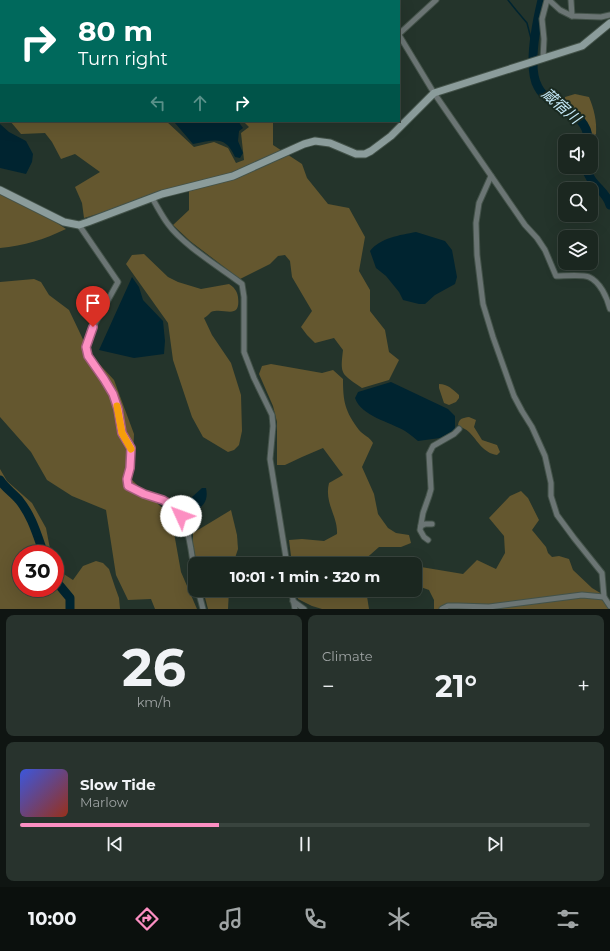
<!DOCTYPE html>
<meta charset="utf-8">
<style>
body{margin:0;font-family:Montserrat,"Noto Sans JP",sans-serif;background:#28332d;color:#f1f3f6;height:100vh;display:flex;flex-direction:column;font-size:15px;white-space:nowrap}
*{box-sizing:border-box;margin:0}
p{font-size:13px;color:#a0a5a5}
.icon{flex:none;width:22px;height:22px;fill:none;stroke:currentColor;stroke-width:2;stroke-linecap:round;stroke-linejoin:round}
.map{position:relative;height:609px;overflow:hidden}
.side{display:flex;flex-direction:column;gap:6px;padding:6px;background:#0f1512;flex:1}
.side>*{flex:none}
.hud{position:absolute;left:0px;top:0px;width:400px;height:122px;box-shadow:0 4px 16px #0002,0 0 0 1px #39443e;background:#00695c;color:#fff;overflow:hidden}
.controls{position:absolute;left:558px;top:134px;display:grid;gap:8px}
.controls a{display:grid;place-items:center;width:40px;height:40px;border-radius:8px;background:#1b2720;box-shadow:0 4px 16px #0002,0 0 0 1px #39443e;font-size:20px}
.speed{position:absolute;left:12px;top:545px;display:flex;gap:8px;font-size:20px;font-weight:700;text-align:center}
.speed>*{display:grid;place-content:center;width:52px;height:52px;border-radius:50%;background:#1b2720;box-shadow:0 4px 16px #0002,0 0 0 1px #39443e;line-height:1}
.speed .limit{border:6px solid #d22;background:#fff;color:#111}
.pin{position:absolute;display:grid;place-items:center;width:34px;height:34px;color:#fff;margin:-41px -17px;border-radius:50% 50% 50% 0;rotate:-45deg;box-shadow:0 0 4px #0007}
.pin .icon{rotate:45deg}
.me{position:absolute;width:44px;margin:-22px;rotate:313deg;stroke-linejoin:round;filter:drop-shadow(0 0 3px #0008)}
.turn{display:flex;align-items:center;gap:14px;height:84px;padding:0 12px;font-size:18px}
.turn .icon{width:52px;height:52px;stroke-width:2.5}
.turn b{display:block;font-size:28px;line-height:34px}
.lanes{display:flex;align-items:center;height:38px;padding:0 12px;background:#0003;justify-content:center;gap:20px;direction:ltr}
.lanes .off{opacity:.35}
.big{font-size:30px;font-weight:700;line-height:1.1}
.side .tile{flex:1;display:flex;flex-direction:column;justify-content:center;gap:6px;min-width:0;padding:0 14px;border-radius:8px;background:#28332d}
.side .dial{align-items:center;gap:0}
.dial b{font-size:52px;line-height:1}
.song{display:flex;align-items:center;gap:12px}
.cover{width:48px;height:48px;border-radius:6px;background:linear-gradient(135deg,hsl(230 70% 55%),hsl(10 70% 35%))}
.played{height:4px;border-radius:2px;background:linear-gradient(90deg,#fc8fc2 35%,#39443e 35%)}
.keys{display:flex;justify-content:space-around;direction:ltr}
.heat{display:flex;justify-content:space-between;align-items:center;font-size:22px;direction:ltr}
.side .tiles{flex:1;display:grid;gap:6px;grid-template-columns:1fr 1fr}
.tile:last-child{grid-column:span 2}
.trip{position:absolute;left:188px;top:557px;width:234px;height:40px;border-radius:8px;background:#1b2720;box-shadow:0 4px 16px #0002,0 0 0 1px #39443e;font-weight:700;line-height:40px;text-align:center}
.tabs{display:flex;height:64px;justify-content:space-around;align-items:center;background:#0b100d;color:#a0a5a5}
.tabs .icon{width:28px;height:28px}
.tabs .active{color:#fc8fc2}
.tabs b{font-size:18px;color:#f1f3f6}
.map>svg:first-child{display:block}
.green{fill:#64572f}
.water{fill:#002430}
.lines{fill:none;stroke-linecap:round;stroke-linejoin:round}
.stream{stroke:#002430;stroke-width:1.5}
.river{stroke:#002430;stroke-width:9}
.street-casing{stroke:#435249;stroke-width:7}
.secondary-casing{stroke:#435249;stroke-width:9}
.street{stroke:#6b7574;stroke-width:5}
.secondary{stroke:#8b9c9b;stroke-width:7}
.route-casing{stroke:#a45d7e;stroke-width:10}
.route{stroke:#fc8fc2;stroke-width:7}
.slow{stroke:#f59e0b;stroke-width:7}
.labels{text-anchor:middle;stroke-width:4;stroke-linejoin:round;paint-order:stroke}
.water-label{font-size:15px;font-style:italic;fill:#c4e8f7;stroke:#1a2a21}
</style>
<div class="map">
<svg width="610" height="609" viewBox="0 0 610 609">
<rect width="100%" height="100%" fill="#24342b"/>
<g class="green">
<polygon points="0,0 131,0 1,1 1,112"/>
<path d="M575,94L589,97C594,109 597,121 596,134L593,137L591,136L584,116L580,113L569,108L565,100V97Z"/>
<path d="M10,121H166L194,147L214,142L228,148L236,163L244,160L241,133L249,127L243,121H273V145L302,164L307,178L328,204L349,208L365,237L359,271L370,290V311L385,330L389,352L399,360L389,380L362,388C341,373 340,375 343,350L334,338L315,343L307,335L301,327L312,311L292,277L290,261L285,255L278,256L270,264L240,279L190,241L173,225L189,210V185L159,191L128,205L84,218L82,203L75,187L100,172L75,154L61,159L52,142L45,133L21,134Z"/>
<path d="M0,191L21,199L66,229C45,239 24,246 0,248Z"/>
<path d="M144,254L168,277L178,282L201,289L229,284C234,287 237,291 238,297C241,321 224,307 211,312C209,314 206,317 204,318L212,335L231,363L241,395L242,431L239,445L234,450L228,452L203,437L192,417L173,360L168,323L126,264L132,255Z"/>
<polygon points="34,279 41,282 49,295 69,310 90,354 114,380 134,434 132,480 171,516 181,572 197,609 155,609 151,599 128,600 116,575 106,510 72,496 47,480 31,452 0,417 0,282"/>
<path d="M271,364L322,373L333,370L343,379C343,402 345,411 359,430C363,435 370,437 373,443L362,467L374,494L378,514L388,528L396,533L409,535L411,543L401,547H379L362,562V564H292L289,540L302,539L324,541L337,534C338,516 324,503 329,483L343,475L323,448L302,457L285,465H277V422L273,406L259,374L262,366Z"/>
<path d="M439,384C448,384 452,389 459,395V398L456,402L449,405L444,403L439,388Z"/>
<path d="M469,417L476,420L474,427L482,440L497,445L500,452L497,455C483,453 478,441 469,432C466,429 462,428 458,425C459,418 463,418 469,417Z"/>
<polygon points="0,469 7,481 32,503 46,528 51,554 21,554 21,588 55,588 55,566 59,571 73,580 83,566 96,561 103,563 109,569 115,587 119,598 120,609 0,609"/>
<polygon points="521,491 528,498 539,520 532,530 546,547 548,553 552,557 559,556 569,559 573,570 592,588 607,597 610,605 610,609 434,609 434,600 429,590 415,585 415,566 463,574 477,560 496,569 505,553 504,536 489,518 510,496"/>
<polygon points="231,510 237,535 238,549 233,564 197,564 193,546 193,533"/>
<polygon points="203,590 229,590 228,609 208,609"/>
<polygon points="296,590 366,590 369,609 322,609 312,606 298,599"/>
</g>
<g class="water">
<path d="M178,121H238L243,128L239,131L238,141L243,153L240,158L235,157C225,135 215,140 193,144L175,123Z"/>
<polygon points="0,124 9,132 26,141 33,154 32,162 26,174 0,168"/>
<path d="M416,232L445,241L452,250L457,277L455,284L435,295L425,304H419L403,300L399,292L386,276L376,268L370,251C380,238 400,235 416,232Z"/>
<polygon points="132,277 139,287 143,300 163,321 165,341 164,354 134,358 99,350"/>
<path d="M391,382L448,409L455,416V430L440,438L418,441C414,438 410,434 405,431C390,422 361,416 355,398L358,392Z"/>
<path d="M202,488H206C209,502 202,508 190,514L187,511L192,497Z"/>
</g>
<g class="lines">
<polyline class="stream" points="508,0 516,10 527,23 534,50"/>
<g class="river">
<path d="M542,0C537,21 527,68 538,87C550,110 589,110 588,141"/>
<path d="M586,167C590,186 606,190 610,205"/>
<path d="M0,480C5,488 13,493 19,500C32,516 37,535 44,554"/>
<polyline points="55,580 70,598 70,609"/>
</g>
<defs>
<g id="street">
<polyline points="275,0 275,1"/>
<polyline points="325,0 326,1"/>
<polyline points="549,0 560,10 572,16"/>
<polyline points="571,0 572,16 601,17 610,15"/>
<polyline points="399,34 436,0"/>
<path d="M399,35L434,93L525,225L537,238L545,250L556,276C564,276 583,274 589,277C600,282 607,297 610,309"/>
<polyline points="543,59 544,39 542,19 547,0"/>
<polyline points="491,176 479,203 476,223 477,255 483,304 493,337 514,396 522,411 532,427 545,456 551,483 551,496 557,515 574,538 602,573 604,597 610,606"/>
<path d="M152,198C157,206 162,216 168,224C183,245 221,268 242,284L244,297V352L254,378L272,415L273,426L270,459L287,564"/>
<path d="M79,225L118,282L93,327L86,347L88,356L104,379L113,394L118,409L122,433L131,448L129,469L127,479L129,486C134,488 139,492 145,494C151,496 157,498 163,500C191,513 190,549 195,575"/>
<polyline points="421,526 425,524 432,524"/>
<polyline points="428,540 424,537 420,530 423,513 429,496 431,489 429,454 433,446 454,434 459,429"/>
<polyline points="198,590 203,609"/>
<polyline points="291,590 295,609"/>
<polyline points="293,601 304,609"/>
<polyline points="442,609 448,606 458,606 489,607 582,595 604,597"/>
</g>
<polyline id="secondary" points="0,190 64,222 79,225 88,222 162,194 233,176 304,144 315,141 330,143 356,154 365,154 371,151 391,136 434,93 582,46 610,23"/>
</defs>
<use href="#street" class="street-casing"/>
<use href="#secondary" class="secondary-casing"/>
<use href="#street" class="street"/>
<use href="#secondary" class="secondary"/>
</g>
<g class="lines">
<defs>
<polyline id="route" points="93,327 86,347 88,356 104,379 113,394 118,409 122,433 131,448 130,468 127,479 128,486 144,494 163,500 173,506 181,516"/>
</defs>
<use href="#route" class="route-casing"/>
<use href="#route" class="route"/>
<polyline class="slow" points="117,406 122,433 131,449"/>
</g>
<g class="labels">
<g class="water-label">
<text transform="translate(561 106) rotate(41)" y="5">蔵宿川</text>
</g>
</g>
</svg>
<div class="controls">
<a><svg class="icon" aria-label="sound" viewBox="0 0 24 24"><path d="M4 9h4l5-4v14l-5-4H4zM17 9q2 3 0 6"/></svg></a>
<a><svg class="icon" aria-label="search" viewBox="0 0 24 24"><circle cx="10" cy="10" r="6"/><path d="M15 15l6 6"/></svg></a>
<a><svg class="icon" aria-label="layers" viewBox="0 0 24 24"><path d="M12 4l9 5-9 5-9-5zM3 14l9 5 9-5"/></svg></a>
</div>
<div class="speed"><div class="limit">30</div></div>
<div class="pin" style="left:93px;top:327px;background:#d93025"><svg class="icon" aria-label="arrive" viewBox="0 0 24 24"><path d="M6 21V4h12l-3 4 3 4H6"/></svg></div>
<svg class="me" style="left:181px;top:516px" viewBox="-20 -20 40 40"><circle r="19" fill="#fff"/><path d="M0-13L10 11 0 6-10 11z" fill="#fc8fc2"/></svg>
<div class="trip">10:01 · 1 min · 320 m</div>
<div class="hud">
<div class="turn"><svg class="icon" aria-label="right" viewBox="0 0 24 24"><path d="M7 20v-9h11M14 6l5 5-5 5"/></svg><div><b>80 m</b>Turn right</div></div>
<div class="lanes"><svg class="icon off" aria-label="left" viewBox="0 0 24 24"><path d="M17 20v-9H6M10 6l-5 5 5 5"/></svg><svg class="icon off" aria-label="ahead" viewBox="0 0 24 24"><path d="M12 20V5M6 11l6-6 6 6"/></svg><svg class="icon" aria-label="right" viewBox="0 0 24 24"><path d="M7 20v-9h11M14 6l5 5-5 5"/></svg></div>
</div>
</div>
<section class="side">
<div class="tiles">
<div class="tile dial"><b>26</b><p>km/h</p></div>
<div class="tile"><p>Climate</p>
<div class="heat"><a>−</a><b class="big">21°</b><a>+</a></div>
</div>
<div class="tile">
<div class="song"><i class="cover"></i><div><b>Slow Tide</b><p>Marlow</p></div></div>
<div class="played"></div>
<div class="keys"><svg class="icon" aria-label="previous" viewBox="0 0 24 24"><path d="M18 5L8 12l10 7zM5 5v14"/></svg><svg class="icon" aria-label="pause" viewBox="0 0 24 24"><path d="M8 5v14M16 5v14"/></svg><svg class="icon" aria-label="next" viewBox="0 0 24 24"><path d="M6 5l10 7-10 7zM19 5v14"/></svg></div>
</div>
</div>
</section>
<nav class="tabs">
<b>10:00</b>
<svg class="icon active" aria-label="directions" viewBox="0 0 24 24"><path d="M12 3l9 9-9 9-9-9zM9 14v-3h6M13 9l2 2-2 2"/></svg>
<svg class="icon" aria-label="music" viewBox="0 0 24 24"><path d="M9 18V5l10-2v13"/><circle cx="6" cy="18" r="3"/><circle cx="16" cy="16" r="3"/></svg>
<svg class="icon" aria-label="phone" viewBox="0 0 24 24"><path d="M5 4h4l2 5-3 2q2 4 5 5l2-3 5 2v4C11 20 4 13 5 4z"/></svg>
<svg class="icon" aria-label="climate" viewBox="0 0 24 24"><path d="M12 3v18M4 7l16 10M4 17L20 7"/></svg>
<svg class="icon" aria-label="car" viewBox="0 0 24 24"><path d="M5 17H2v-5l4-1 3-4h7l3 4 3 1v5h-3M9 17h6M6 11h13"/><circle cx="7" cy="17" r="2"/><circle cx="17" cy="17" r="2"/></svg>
<svg class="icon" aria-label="filters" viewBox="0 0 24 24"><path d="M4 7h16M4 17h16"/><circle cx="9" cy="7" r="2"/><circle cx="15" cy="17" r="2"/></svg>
</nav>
